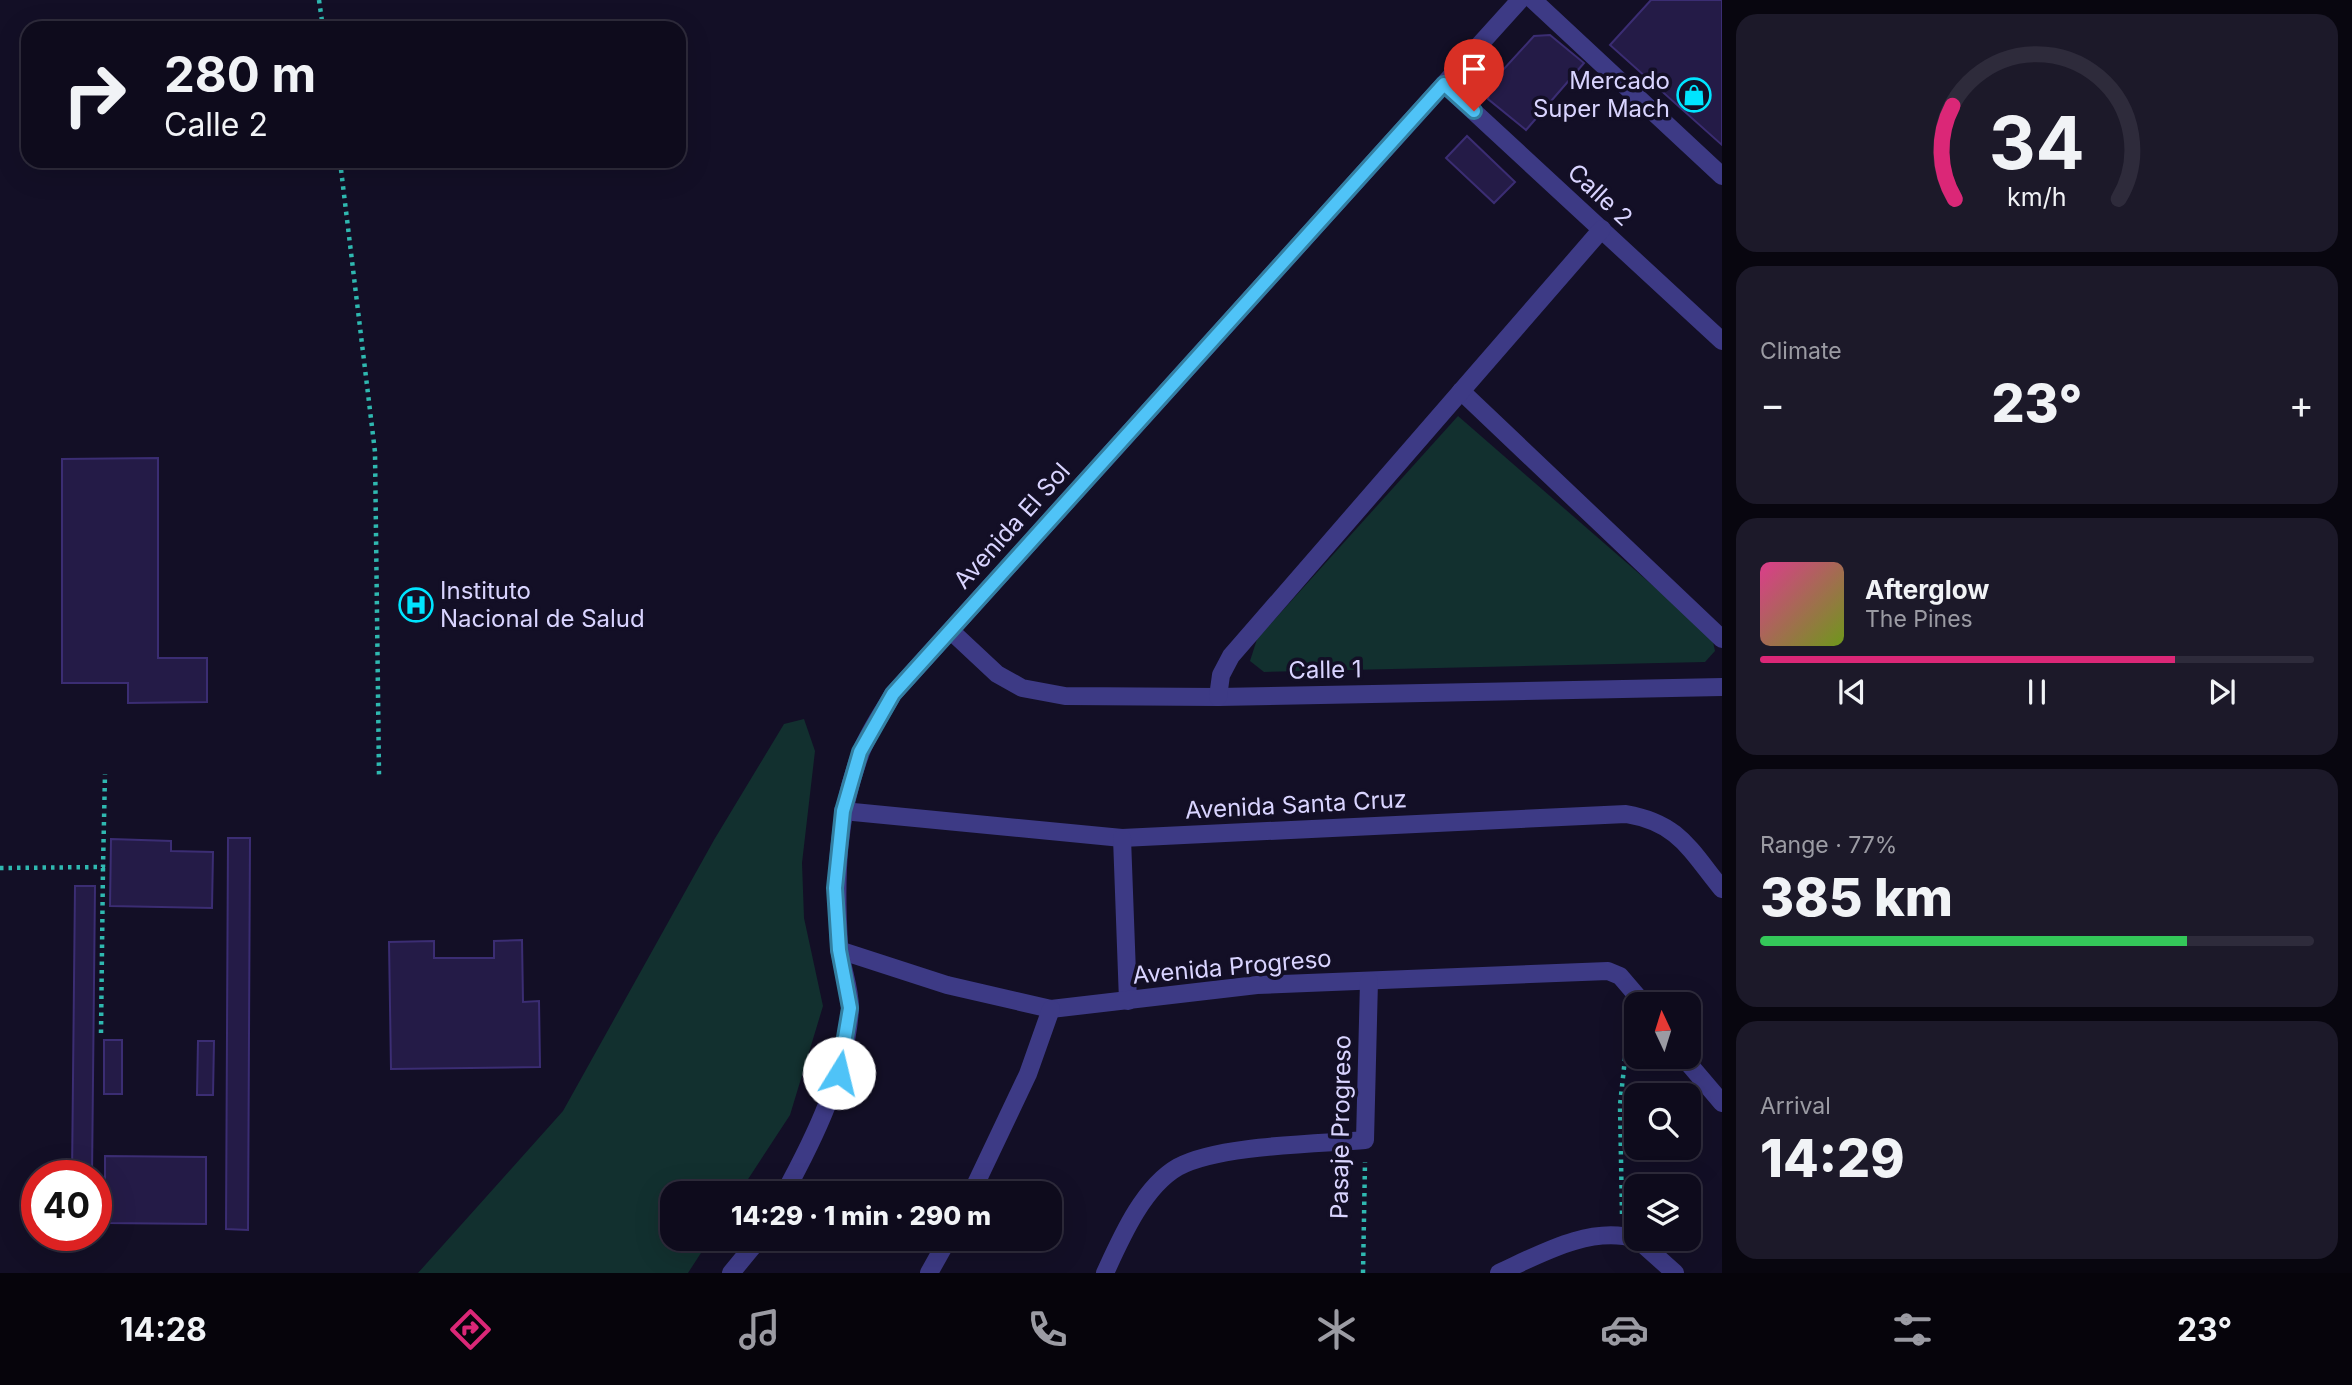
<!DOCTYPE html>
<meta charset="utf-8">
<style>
body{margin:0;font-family:Inter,sans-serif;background:#1c1929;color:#f1f3f6;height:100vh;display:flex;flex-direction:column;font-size:26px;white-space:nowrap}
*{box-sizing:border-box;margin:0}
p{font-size:23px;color:#9b9ba3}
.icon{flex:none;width:38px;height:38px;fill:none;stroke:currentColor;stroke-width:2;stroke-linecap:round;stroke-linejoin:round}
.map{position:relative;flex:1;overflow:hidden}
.side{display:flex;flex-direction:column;gap:14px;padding:14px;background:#08060f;width:630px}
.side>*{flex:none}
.hud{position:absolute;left:21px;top:21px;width:665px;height:147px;border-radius:21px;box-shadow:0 7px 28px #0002,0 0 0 2px #2e2b3b;background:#0e0b1c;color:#f1f3f6;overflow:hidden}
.needle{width:46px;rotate:356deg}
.fabs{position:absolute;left:1624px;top:992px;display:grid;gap:14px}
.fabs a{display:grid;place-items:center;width:77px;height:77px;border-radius:14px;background:#0e0b1c;box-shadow:0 7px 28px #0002,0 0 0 2px #2e2b3b;font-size:35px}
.speed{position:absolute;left:21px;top:1160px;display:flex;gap:14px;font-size:35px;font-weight:700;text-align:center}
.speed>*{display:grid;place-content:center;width:91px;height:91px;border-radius:50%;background:#0e0b1c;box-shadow:0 7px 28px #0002,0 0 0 2px #2e2b3b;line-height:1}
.speed .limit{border:10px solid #d22;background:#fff;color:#111}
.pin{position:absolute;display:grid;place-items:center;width:60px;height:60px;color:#fff;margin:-72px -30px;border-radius:50% 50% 50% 0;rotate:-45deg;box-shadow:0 0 7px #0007}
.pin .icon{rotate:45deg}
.me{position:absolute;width:77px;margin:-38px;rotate:9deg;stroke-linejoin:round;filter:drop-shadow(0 0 5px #0008)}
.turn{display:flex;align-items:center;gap:24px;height:147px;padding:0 28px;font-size:32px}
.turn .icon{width:91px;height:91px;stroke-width:2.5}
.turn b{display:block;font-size:49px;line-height:60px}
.big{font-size:52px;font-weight:800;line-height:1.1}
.side .tile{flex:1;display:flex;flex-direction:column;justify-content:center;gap:10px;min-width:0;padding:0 24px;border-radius:21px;background:#1c1929}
.side .dial{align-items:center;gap:0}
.dial svg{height:182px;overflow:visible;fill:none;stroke:#2e2b3b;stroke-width:7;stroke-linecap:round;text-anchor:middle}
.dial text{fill:#f1f3f6;stroke:none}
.song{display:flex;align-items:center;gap:21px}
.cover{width:84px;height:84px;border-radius:10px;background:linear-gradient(135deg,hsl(330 70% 55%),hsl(80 70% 35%))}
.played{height:7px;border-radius:4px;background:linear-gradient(90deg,#db2777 75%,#2e2b3b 75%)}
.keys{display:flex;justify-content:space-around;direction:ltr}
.heat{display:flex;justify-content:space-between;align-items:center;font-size:38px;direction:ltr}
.charge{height:10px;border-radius:5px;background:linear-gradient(90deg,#34c759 77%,#2e2b3b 0)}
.trip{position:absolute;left:660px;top:1181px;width:402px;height:70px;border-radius:21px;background:#0e0b1c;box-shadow:0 7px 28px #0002,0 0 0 2px #2e2b3b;font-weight:800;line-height:70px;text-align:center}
.dock{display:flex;height:112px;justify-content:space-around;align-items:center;background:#06040b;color:#9b9ba3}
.dock .icon{width:49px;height:49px}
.dock .current{color:#db2777}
.dock b{font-size:32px;color:#f1f3f6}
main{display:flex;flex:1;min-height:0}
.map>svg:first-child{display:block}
.green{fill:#12302f}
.building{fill:#241b47;stroke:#3b2d73;stroke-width:2}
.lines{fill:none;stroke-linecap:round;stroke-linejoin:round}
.path{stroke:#2fb8b0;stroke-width:4.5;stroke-dasharray:3.5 5;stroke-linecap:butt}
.minor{stroke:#3d3a85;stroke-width:18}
.route-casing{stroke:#337fa1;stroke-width:18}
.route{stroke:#4fc3f7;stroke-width:12}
.labels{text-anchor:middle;stroke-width:7;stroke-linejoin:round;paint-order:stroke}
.poi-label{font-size:24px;fill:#d9d4ff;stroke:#130f26;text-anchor:end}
.street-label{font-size:24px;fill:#d9d4ff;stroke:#130f26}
</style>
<main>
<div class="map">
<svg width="1722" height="1273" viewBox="0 0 1722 1273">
<rect width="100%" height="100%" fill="#130f26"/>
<g class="green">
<polygon points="1458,416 1712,637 1715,651 1705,662 1264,672 1250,661 1257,639"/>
<polygon points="804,719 815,751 802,863 804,918 823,1006 790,1115 739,1193 672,1194 672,1239 710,1239 688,1273 418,1273 563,1111 714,840 784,724"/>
</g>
<g class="building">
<polygon points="1651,0 1722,0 1722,145 1610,45"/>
<polygon points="1550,35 1584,63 1526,130 1488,99 1491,83 1534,36"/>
<polygon points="1467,136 1515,182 1494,203 1446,158"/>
<polygon points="158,458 158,658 207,658 207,702 128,703 128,683 62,683 62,459"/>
<polygon points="228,838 250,838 248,1230 226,1229"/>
<polygon points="111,839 171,841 171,851 213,852 212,908 110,906"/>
<polygon points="75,886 95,886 92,1176 72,1176"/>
<polygon points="522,940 523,1002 539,1001 540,1067 391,1069 389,942 434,941 434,958 494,958 494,941"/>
<rect x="104" y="1040" width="18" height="54"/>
<polygon points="198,1041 214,1041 213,1095 197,1095"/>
<polygon points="105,1156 206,1157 206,1224 105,1223"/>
</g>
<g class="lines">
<g class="path">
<polyline points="319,0 323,28"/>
<polyline points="340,161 375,452 379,775"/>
<polyline points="0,868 103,867 105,774"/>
<polyline points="101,1033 103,867"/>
<polyline points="1622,1214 1620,1105 1629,1021"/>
<polyline points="1363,1273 1365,1162"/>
</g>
<g class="minor">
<polyline points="1533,0 1722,176"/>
<polyline points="1444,84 1722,341"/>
<polyline points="1461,391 1722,639"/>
<polyline points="951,631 997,674 1022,688 1065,696 1218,697 1722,687"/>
<polyline points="1218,697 1221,675 1231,656 1602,229"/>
<path d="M843,811L1122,838L1626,814C1679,823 1690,850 1722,889"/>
<polyline points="1122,838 1128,1001"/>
<polyline points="839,950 947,985 1051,1009 1257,985 1608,971 1620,976 1644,1004"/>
<polyline points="1683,1057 1722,1103"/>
<path d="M784,1194C815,1137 845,1076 850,1010C851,988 840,965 839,943C835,878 837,816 860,755C867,734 882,714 893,694L1520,0"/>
<polyline points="971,1194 1028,1074 1051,1009"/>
<polyline points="1637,1239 1675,1273"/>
<polyline points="731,1273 759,1239"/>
<polyline points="929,1273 948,1239"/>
<path d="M1105,1273C1121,1238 1143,1187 1178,1167C1218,1145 1316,1144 1365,1140L1369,981"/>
<path d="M1499,1273C1540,1254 1591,1225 1636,1239"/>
</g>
</g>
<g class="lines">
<defs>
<polyline id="route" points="839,1073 850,1008 839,950 835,888 843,811 860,752 893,694 1444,84 1474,111"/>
</defs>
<use href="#route" class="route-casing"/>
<use href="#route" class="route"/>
</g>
<defs>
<symbol id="shop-ring" viewBox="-11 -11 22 22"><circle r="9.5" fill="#130f26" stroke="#00e5ff" stroke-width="1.5"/><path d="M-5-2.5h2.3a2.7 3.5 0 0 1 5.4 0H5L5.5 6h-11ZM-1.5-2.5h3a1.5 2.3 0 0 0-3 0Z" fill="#00e5ff"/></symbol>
<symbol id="hospital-ring" viewBox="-11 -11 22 22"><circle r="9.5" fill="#130f26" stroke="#00e5ff" stroke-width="1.5"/><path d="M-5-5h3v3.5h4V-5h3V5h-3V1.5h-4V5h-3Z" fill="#00e5ff"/></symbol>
</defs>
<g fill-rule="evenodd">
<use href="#shop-ring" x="1675" y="76" width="38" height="38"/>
<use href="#hospital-ring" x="397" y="586" width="38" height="38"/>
</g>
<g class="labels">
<g class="poi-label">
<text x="1670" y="89">Mercado<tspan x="1670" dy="28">Super Mach</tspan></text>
<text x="440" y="599" text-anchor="start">Instituto<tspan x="440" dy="28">Nacional de Salud</tspan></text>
</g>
<g class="street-label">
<text transform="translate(1600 195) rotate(43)" y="8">Calle 2</text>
<text transform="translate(1012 526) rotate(-48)" y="8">Avenida El Sol</text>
<text transform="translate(1325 670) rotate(-1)" y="8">Calle 1</text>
<text transform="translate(1296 805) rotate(-3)" y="8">Avenida Santa Cruz</text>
<text transform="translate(1232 967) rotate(-5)" y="8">Avenida Progreso</text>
<text transform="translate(1341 1127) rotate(-89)" y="8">Pasaje Progreso</text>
</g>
</g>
</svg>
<div class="fabs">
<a><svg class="needle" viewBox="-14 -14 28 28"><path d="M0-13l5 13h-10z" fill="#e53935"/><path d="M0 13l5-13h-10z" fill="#9b9ba3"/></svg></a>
<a><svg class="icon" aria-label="search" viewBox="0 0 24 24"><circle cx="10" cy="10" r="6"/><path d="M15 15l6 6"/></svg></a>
<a><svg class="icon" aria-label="layers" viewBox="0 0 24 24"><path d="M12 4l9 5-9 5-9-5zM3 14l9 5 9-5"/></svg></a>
</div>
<div class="speed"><div class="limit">40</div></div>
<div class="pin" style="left:1474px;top:111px;background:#d93025"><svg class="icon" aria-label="arrive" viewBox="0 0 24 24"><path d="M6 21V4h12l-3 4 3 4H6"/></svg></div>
<svg class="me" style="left:839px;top:1073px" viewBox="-20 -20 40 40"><circle r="19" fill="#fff"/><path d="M0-13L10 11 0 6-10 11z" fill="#4fc3f7"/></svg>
<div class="trip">14:29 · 1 min · 290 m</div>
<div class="hud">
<div class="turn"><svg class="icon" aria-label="right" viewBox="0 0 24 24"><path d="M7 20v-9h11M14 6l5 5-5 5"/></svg><div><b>280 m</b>Calle 2</div></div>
</div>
</div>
<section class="side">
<div class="tile dial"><svg viewBox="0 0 100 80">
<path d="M14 69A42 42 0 1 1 86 69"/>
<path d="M14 69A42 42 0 0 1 13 28" stroke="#db2777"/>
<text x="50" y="56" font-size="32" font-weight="700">34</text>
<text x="50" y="72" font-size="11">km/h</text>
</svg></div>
<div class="tile"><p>Climate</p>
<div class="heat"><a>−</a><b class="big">23°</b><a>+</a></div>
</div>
<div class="tile">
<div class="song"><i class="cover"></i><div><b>Afterglow</b><p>The Pines</p></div></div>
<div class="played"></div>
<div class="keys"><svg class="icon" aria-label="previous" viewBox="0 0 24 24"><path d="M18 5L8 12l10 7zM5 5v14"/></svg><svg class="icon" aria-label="pause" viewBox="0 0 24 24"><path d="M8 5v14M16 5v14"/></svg><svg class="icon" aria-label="next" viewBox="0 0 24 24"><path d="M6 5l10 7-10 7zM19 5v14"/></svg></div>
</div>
<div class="tile"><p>Range · 77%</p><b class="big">385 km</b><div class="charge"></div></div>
<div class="tile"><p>Arrival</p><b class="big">14:29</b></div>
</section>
</main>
<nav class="dock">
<b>14:28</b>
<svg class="icon current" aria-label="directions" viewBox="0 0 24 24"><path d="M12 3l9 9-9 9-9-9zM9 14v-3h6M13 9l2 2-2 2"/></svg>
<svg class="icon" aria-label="music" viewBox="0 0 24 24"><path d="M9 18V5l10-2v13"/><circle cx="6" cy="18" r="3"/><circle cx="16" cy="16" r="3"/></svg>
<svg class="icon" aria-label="phone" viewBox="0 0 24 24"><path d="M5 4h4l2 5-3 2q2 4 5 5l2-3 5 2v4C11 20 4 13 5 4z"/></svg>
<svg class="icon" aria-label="climate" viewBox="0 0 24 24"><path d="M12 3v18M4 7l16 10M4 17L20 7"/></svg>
<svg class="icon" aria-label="car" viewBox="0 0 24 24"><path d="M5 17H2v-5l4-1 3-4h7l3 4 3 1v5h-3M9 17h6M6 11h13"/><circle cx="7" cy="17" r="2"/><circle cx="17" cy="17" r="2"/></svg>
<svg class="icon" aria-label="filters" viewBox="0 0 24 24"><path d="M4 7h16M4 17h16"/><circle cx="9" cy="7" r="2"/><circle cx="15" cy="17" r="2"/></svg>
<b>23°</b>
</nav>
